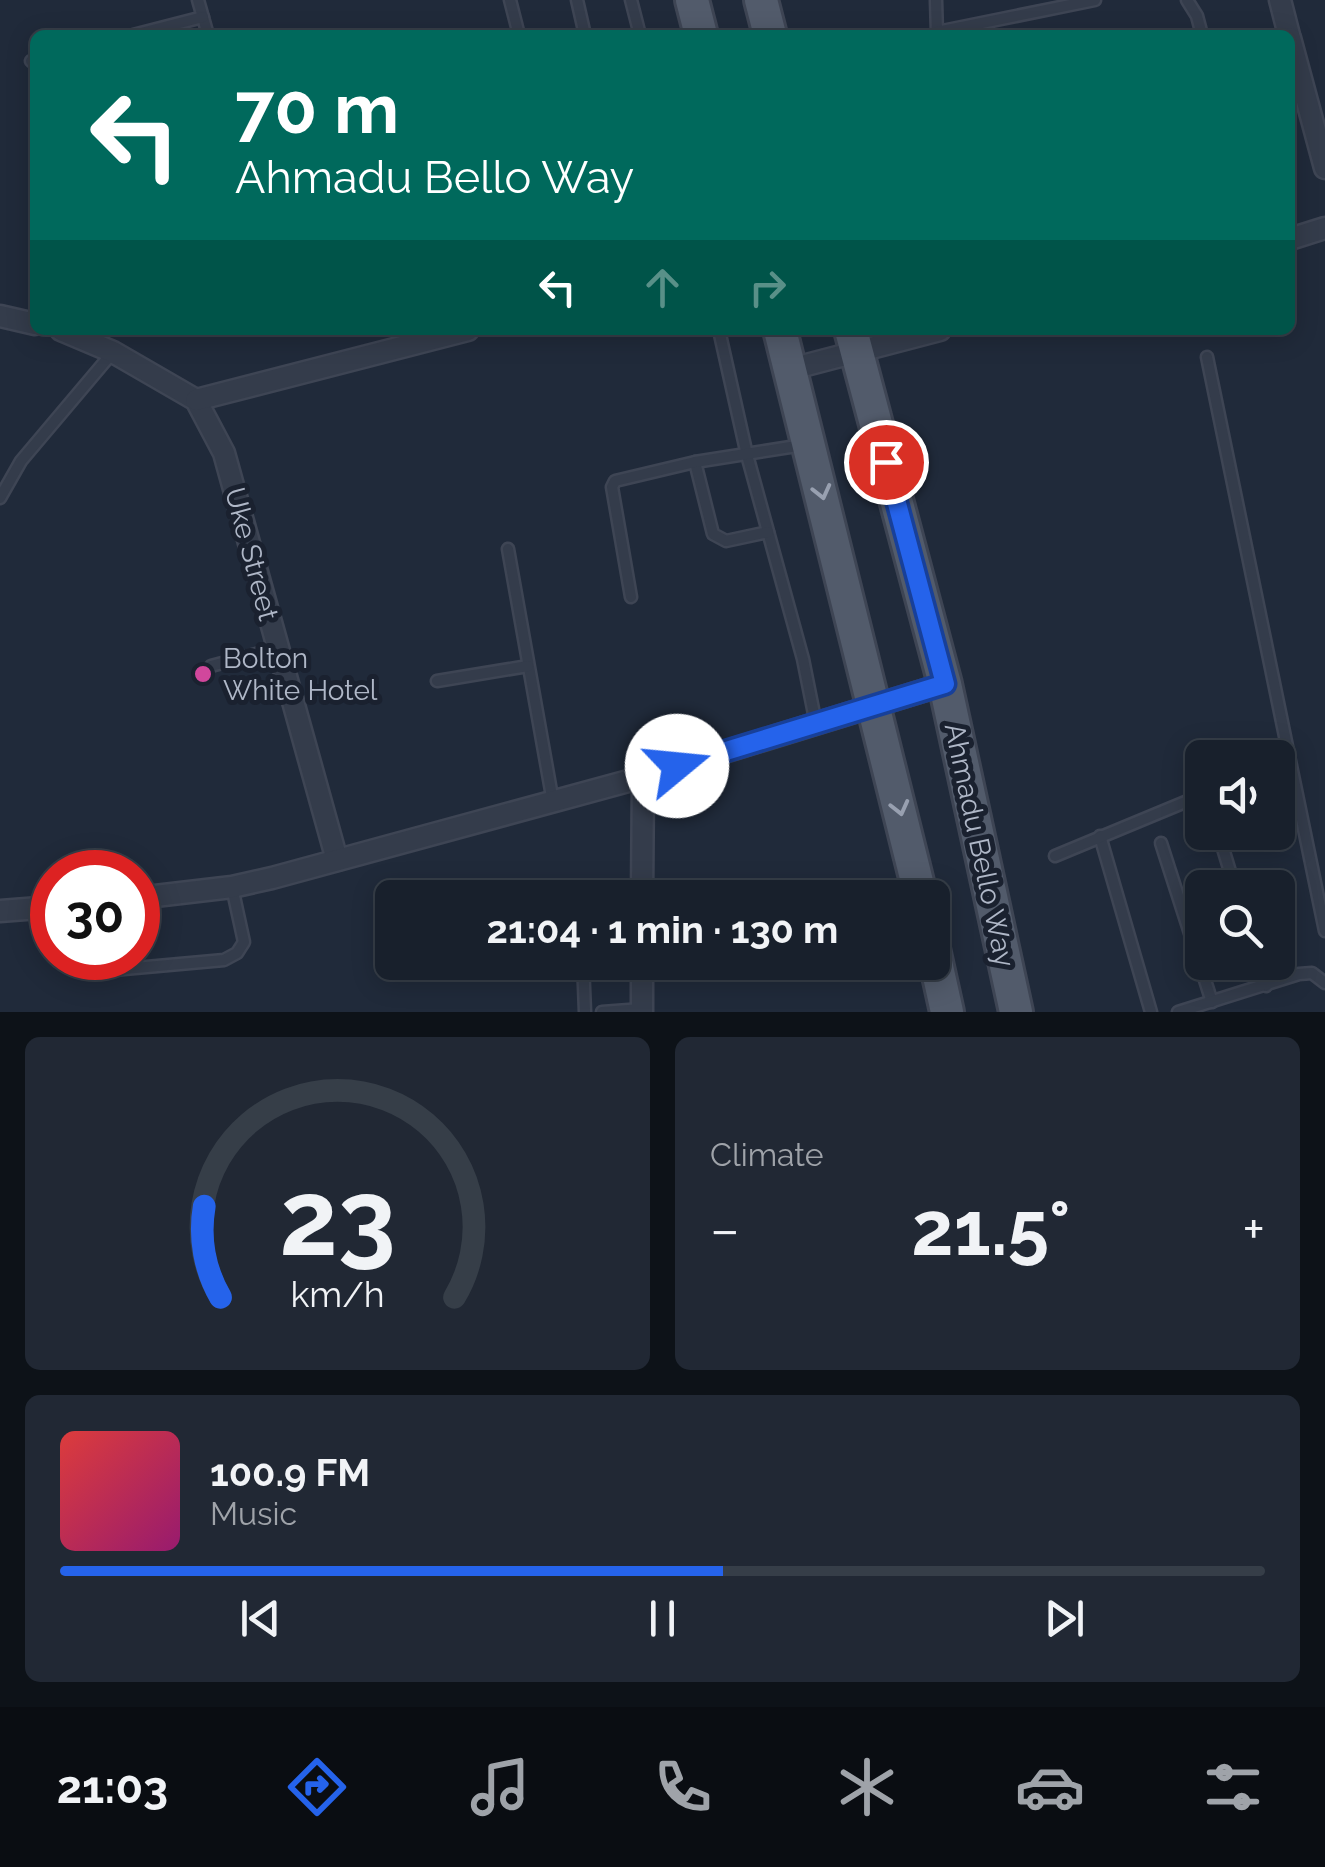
<!DOCTYPE html>
<meta charset="utf-8">
<style>
body{margin:0;font-family:Raleway,sans-serif;background:#212834;color:#f1f3f6;height:100vh;display:flex;flex-direction:column;font-size:38px;white-space:nowrap}
*{box-sizing:border-box;margin:0}
p{font-size:32px;color:#9fa3a9}
.icon{flex:none;width:55px;height:55px;fill:none;stroke:currentColor;stroke-width:2;stroke-linecap:round;stroke-linejoin:round}
.map{position:relative;height:1012px;overflow:hidden}
.drawer{display:flex;flex-direction:column;gap:25px;padding:25px;background:#0d1218;flex:1}
.drawer>*{flex:none}
.guide{position:absolute;left:30px;top:30px;width:1265px;height:305px;border-radius:15px;box-shadow:0 5px 25px #0003,0 0 0 2px #363e48;background:#00695c;color:#fff;overflow:hidden}
.controls{position:absolute;left:1185px;top:740px;display:grid;gap:20px}
.controls a{display:grid;place-items:center;width:110px;height:110px;border-radius:15px;background:#18202c;box-shadow:0 5px 25px #0003,0 0 0 2px #363e48;font-size:50px}
.speed{position:absolute;left:30px;top:850px;display:flex;gap:20px;font-size:50px;font-weight:700;text-align:center}
.speed>*{display:grid;place-content:center;width:130px;height:130px;border-radius:50%;background:#18202c;box-shadow:0 5px 25px #0003,0 0 0 2px #363e48;line-height:1}
.speed .limit{border:15px solid #d22;background:#fff;color:#111}
.pin{position:absolute;display:grid;place-items:center;width:85px;height:85px;color:#fff;margin:-42px;border:5px solid #fff;border-radius:50%;box-shadow:0 2px 10px #0007}
.me{position:absolute;width:110px;margin:-55px;rotate:73deg;stroke-linejoin:round;filter:drop-shadow(0 0 8px #0008)}
.turn{display:flex;align-items:center;gap:35px;height:210px;padding:0 40px;font-size:45px}
.turn .icon{width:130px;height:130px;stroke-width:2.5}
.turn b{display:block;font-size:70px;line-height:85px}
.lanes{display:flex;align-items:center;height:95px;padding:0 40px;background:#0003;justify-content:center;gap:50px;direction:ltr}
.lanes .off{opacity:.35}
.big{font-size:75px;font-weight:700;line-height:1.1}
.drawer .card{flex:1;display:flex;flex-direction:column;justify-content:center;gap:15px;min-width:0;padding:0 35px;border-radius:15px;background:#212834}
.drawer .dial{align-items:center;gap:0}
.dial svg{height:260px;overflow:visible;fill:none;stroke:#363e48;stroke-width:7;stroke-linecap:round;text-anchor:middle}
.dial text{fill:#f1f3f6;stroke:none}
.song{display:flex;align-items:center;gap:30px}
.cover{width:120px;height:120px;border-radius:15px;background:linear-gradient(135deg,hsl(0 70% 55%),hsl(320 70% 35%))}
.played{height:10px;border-radius:5px;background:linear-gradient(90deg,#2563eb 55%,#363e48 55%)}
.keys{display:flex;justify-content:space-around;direction:ltr}
.heat{display:flex;justify-content:space-between;align-items:center;font-size:55px;direction:ltr}
.drawer .tiles{flex:1;display:grid;gap:25px;grid-template-columns:1fr 1fr}
.card:last-child{grid-column:span 2}
.trip{position:absolute;left:375px;top:880px;width:575px;height:100px;border-radius:15px;background:#18202c;box-shadow:0 5px 25px #0003,0 0 0 2px #363e48;font-weight:700;line-height:100px;text-align:center}
.tabs{display:flex;height:160px;justify-content:space-around;align-items:center;background:#0a0d12;color:#9fa3a9}
.tabs .icon{width:70px;height:70px}
.tabs .active{color:#2563eb}
.tabs b{font-size:45px;color:#f1f3f6}
.map>svg:first-child{display:block}
.lines{fill:none;stroke-linecap:round;stroke-linejoin:round}
.lane-casing{stroke:#3e4554;stroke-width:15}
.street-casing{stroke:#3e4554;stroke-width:25}
.primary-casing{stroke:#3e4554;stroke-width:38}
.lane{stroke:#343c4b;stroke-width:10}
.street{stroke:#343c4b;stroke-width:20}
.primary{stroke:#525b6b;stroke-width:32}
.oneway{stroke:#98a0b0}
.route-casing{stroke:#184099;stroke-width:25}
.route{stroke:#2563eb;stroke-width:18}
.hotel-dot{fill:#d1479c;stroke:#1a212f;stroke-width:4}
.labels{text-anchor:middle;stroke-width:10;stroke-linejoin:round;paint-order:stroke}
.street-label{font-size:28px;fill:#afb7c7;stroke:#1a212f}
.poi-label{font-size:28px;fill:#afb7c7;stroke:#1a212f;text-anchor:start}
</style>
<div class="map">
<svg width="1325" height="1012" viewBox="0 0 1325 1012">
<rect width="100%" height="100%" fill="#202a3a"/>
<g class="lines">
<defs>
<g id="lane">
<polyline points="198,0 208,35"/>
<polyline points="510,0 519,35"/>
<polyline points="577,0 585,35"/>
<polyline points="631,0 640,35"/>
<polyline points="936,0 937,34"/>
<polyline points="1187,0 1197,16 1202,35"/>
<polyline points="937,32 1095,0"/>
<polyline points="133,35 203,17"/>
<polyline points="31,61 35,60"/>
<polyline points="719,330 747,455 803,659 816,724"/>
<polyline points="1207,357 1325,931"/>
<polyline points="695,462 713,534 726,541 768,532"/>
<polyline points="0,498 21,461 113,352"/>
<polyline points="508,549 553,802"/>
<polyline points="631,597 612,487 615,481 695,462 803,445"/>
<polyline points="211,666 278,648"/>
<polyline points="437,681 528,666"/>
<polyline points="1218,832 1235,888"/>
<polyline points="1100,836 1151,1012"/>
<polyline points="1161,843 1212,1002"/>
<polyline points="1055,856 1190,800 1202,803"/>
<polyline points="507,898 546,892 566,898"/>
<polyline points="73,958 78,965 91,972 224,960 237,953 244,942 232,887"/>
<polyline points="583,962 585,1012"/>
<polyline points="1259,962 1266,986"/>
<polyline points="602,1012 642,1009"/>
<polyline points="1178,1012 1299,974 1312,973 1325,983"/>
</g>
<g id="street">
<polyline points="1280,0 1289,35"/>
<polyline points="1290,38 1325,168"/>
<polyline points="1290,239 1325,228"/>
<polyline points="0,316 35,324"/>
<polyline points="61,330 113,352 196,400 224,453 337,860"/>
<polyline points="791,369 940,330"/>
<polyline points="196,400 468,330"/>
<polyline points="138,898 232,887 272,878 643,777 945,684"/>
<polyline points="642,898 643,777"/>
<polyline points="0,911 52,907"/>
<polyline points="642,1012 642,962"/>
</g>
<g id="primary">
<polyline points="692,0 701,35"/>
<polyline points="761,0 770,35"/>
<polyline points="780,330 921,898"/>
<polyline points="851,330 945,684 1016,1012"/>
<polyline points="932,944 947,1012"/>
</g>
</defs>
<use href="#lane" class="lane-casing"/>
<use href="#street" class="street-casing"/>
<use href="#primary" class="primary-casing"/>
<use href="#lane" class="lane"/>
<use href="#street" class="street"/>
<use href="#primary" class="primary"/>
</g>
<defs><path id="oneway-chevron" d="M-2-3.5L2.5 0L-2 3.5" fill="none" stroke-width="1.6" stroke-linecap="round" stroke-linejoin="round" transform="scale(2.5)"/></defs>
<g class="oneway">
<use href="#oneway-chevron" transform="translate(822 492) rotate(76)"/>
<use href="#oneway-chevron" transform="translate(900 808) rotate(76)"/>
</g>
<g class="lines">
<defs>
<polyline id="route" points="677,766 945,684 886,462"/>
</defs>
<use href="#route" class="route-casing"/>
<use href="#route" class="route"/>
</g>
<circle class="hotel-dot" cx="203" cy="674" r="10"/>
<g class="labels">
<g class="street-label">
<text transform="translate(252 554) rotate(75)" y="10">Uke Street</text>
<text transform="translate(980 845) rotate(78)" y="10">Ahmadu Bello Way</text>
</g>
<g class="poi-label">
<text x="223" y="668">Bolton<tspan x="223" dy="32">White Hotel</tspan></text>
</g>
</g>
</svg>
<div class="controls">
<a><svg class="icon" aria-label="sound" viewBox="0 0 24 24"><path d="M4 9h4l5-4v14l-5-4H4zM17 9q2 3 0 6"/></svg></a>
<a><svg class="icon" aria-label="search" viewBox="0 0 24 24"><circle cx="10" cy="10" r="6"/><path d="M15 15l6 6"/></svg></a>
</div>
<div class="speed"><div class="limit">30</div></div>
<div class="pin" style="left:886px;top:462px;background:#d93025"><svg class="icon" aria-label="arrive" viewBox="0 0 24 24"><path d="M6 21V4h12l-3 4 3 4H6"/></svg></div>
<svg class="me" style="left:677px;top:766px" viewBox="-20 -20 40 40"><circle r="19" fill="#fff"/><path d="M0-13L10 11 0 6-10 11z" fill="#2563eb"/></svg>
<div class="trip">21:04 · 1 min · 130 m</div>
<div class="guide">
<div class="turn"><svg class="icon" aria-label="left" viewBox="0 0 24 24"><path d="M17 20v-9H6M10 6l-5 5 5 5"/></svg><div><b>70 m</b>Ahmadu Bello Way</div></div>
<div class="lanes"><svg class="icon" aria-label="left" viewBox="0 0 24 24"><path d="M17 20v-9H6M10 6l-5 5 5 5"/></svg><svg class="icon off" aria-label="ahead" viewBox="0 0 24 24"><path d="M12 20V5M6 11l6-6 6 6"/></svg><svg class="icon off" aria-label="right" viewBox="0 0 24 24"><path d="M7 20v-9h11M14 6l5 5-5 5"/></svg></div>
</div>
</div>
<section class="drawer">
<div class="tiles">
<div class="card dial"><svg viewBox="0 0 100 80">
<path d="M14 69A42 42 0 1 1 86 69"/>
<path d="M14 69A42 42 0 0 1 9 41" stroke="#2563eb"/>
<text x="50" y="56" font-size="32" font-weight="700">23</text>
<text x="50" y="72" font-size="11">km/h</text>
</svg></div>
<div class="card"><p>Climate</p>
<div class="heat"><a>−</a><b class="big">21.5°</b><a>+</a></div>
</div>
<div class="card">
<div class="song"><i class="cover"></i><div><b>100.9 FM</b><p>Music</p></div></div>
<div class="played"></div>
<div class="keys"><svg class="icon" aria-label="previous" viewBox="0 0 24 24"><path d="M18 5L8 12l10 7zM5 5v14"/></svg><svg class="icon" aria-label="pause" viewBox="0 0 24 24"><path d="M8 5v14M16 5v14"/></svg><svg class="icon" aria-label="next" viewBox="0 0 24 24"><path d="M6 5l10 7-10 7zM19 5v14"/></svg></div>
</div>
</div>
</section>
<nav class="tabs">
<b>21:03</b>
<svg class="icon active" aria-label="directions" viewBox="0 0 24 24"><path d="M12 3l9 9-9 9-9-9zM9 14v-3h6M13 9l2 2-2 2"/></svg>
<svg class="icon" aria-label="music" viewBox="0 0 24 24"><path d="M9 18V5l10-2v13"/><circle cx="6" cy="18" r="3"/><circle cx="16" cy="16" r="3"/></svg>
<svg class="icon" aria-label="phone" viewBox="0 0 24 24"><path d="M5 4h4l2 5-3 2q2 4 5 5l2-3 5 2v4C11 20 4 13 5 4z"/></svg>
<svg class="icon" aria-label="climate" viewBox="0 0 24 24"><path d="M12 3v18M4 7l16 10M4 17L20 7"/></svg>
<svg class="icon" aria-label="car" viewBox="0 0 24 24"><path d="M5 17H2v-5l4-1 3-4h7l3 4 3 1v5h-3M9 17h6M6 11h13"/><circle cx="7" cy="17" r="2"/><circle cx="17" cy="17" r="2"/></svg>
<svg class="icon" aria-label="filters" viewBox="0 0 24 24"><path d="M4 7h16M4 17h16"/><circle cx="9" cy="7" r="2"/><circle cx="15" cy="17" r="2"/></svg>
</nav>
